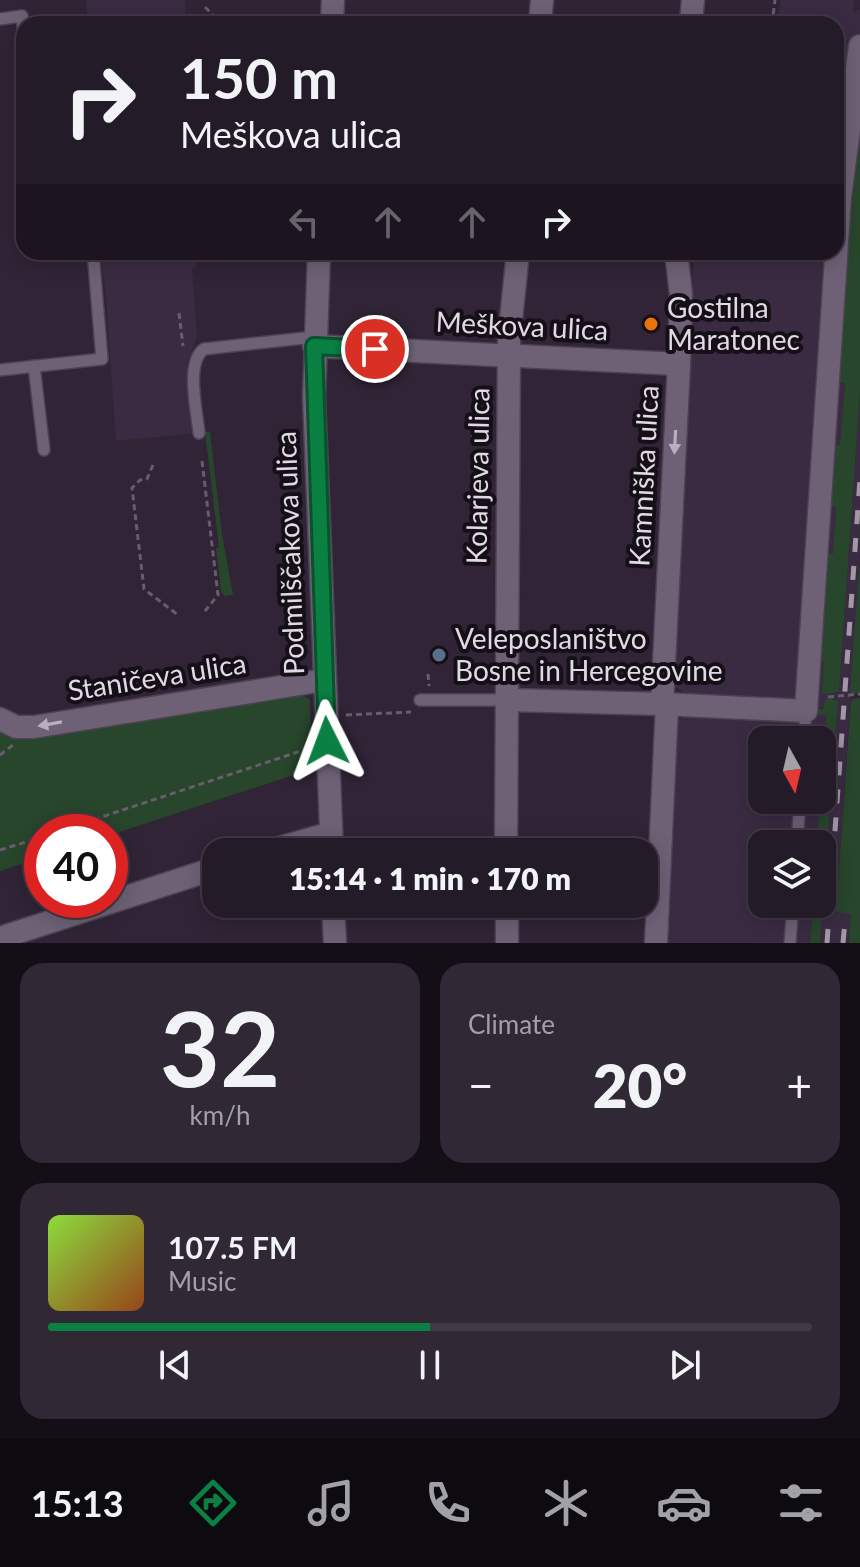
<!DOCTYPE html>
<meta charset="utf-8">
<style>
body{margin:0;font-family:Lato,sans-serif;background:#302834;color:#f1f3f6;height:100vh;display:flex;flex-direction:column;font-size:30px;white-space:nowrap}
*{box-sizing:border-box;margin:0}
p{font-size:26px;color:#a3a1a8}
.icon{flex:none;width:44px;height:44px;fill:none;stroke:currentColor;stroke-width:2;stroke-linecap:round;stroke-linejoin:round}
.map{position:relative;height:943px;overflow:hidden}
.side{display:flex;flex-direction:column;gap:20px;padding:20px;background:#140f16;flex:1}
.side>*{flex:none}
.banner{position:absolute;left:16px;top:16px;width:828px;height:244px;border-radius:24px;box-shadow:0 4px 20px #0003,0 0 0 2px #413945;background:#241b28;color:#f1f3f6;overflow:hidden}
.needle{width:52px;rotate:172deg}
.buttons{position:absolute;left:748px;top:726px;display:grid;gap:16px}
.buttons a{display:grid;place-items:center;width:88px;height:88px;border-radius:16px;background:#241b28;box-shadow:0 4px 20px #0003,0 0 0 2px #413945;font-size:40px}
.speed{position:absolute;left:24px;top:814px;display:flex;gap:16px;font-size:40px;font-weight:700;text-align:center}
.speed>*{display:grid;place-content:center;width:104px;height:104px;border-radius:50%;background:#241b28;box-shadow:0 4px 20px #0003,0 0 0 2px #413945;line-height:1}
.speed .limit{border:12px solid #d22;background:#fff;color:#111}
.pin{position:absolute;display:grid;place-items:center;width:68px;height:68px;color:#fff;margin:-34px;border:4px solid #fff;border-radius:50%;box-shadow:0 2px 8px #0007}
.me{position:absolute;width:88px;margin:-44px;rotate:357deg;stroke-linejoin:round;filter:drop-shadow(0 0 6px #0008)}
.turn{display:flex;align-items:center;gap:28px;height:168px;padding:0 32px;font-size:36px}
.turn .icon{width:104px;height:104px;stroke-width:2.5}
.turn b{display:block;font-size:56px;line-height:68px}
.lanes{display:flex;align-items:center;height:76px;padding:0 32px;background:#0003;justify-content:center;gap:40px;direction:ltr}
.lanes .off{opacity:.35}
.big{font-size:60px;font-weight:800;line-height:1.1}
.side .card{flex:1;display:flex;flex-direction:column;justify-content:center;gap:12px;min-width:0;padding:0 28px;border-radius:24px;background:#302834}
.side .dial{align-items:center;gap:0}
.dial b{font-size:104px;line-height:1}
.song{display:flex;align-items:center;gap:24px}
.cover{width:96px;height:96px;border-radius:12px;background:linear-gradient(135deg,hsl(90 70% 55%),hsl(20 70% 35%))}
.played{height:8px;border-radius:4px;background:linear-gradient(90deg,#0b8043 50%,#413945 50%)}
.keys{display:flex;justify-content:space-around;direction:ltr}
.heat{display:flex;justify-content:space-between;align-items:center;font-size:44px;direction:ltr}
.side .tiles{flex:1;display:grid;gap:20px;grid-template-columns:1fr 1fr}
.card:last-child{grid-column:span 2}
.trip{position:absolute;left:202px;top:838px;width:456px;height:80px;border-radius:24px;background:#241b28;box-shadow:0 4px 20px #0003,0 0 0 2px #413945;font-weight:800;line-height:80px;text-align:center}
.tab-bar{display:flex;height:128px;justify-content:space-around;align-items:center;background:#0e0b10;color:#a3a1a8}
.tab-bar .icon{width:56px;height:56px}
.tab-bar .on{color:#0b8043}
.tab-bar b{font-size:36px;color:#f1f3f6}
.map>svg:first-child{display:block}
.built{fill:#3a2b43}
.green{fill:#28462c}
.lines{fill:none;stroke-linecap:round;stroke-linejoin:round}
.service-casing{stroke:#4c4252;stroke-width:14}
.minor-casing{stroke:#4c4252;stroke-width:25}
.tertiary-casing{stroke:#4c4252;stroke-width:25}
.path{stroke:#675d6d;stroke-width:3;stroke-dasharray:6 4;stroke-linecap:butt}
.service{stroke:#6e6176;stroke-width:11}
.minor{stroke:#6e6176;stroke-width:22}
.tertiary{stroke:#6e6176;stroke-width:22}
.rail{stroke:#a197a5;stroke-width:5;stroke-dasharray:14 14;stroke-linecap:butt}
.oneway{fill:#b9afbe}
.route-casing{stroke:#07532c;stroke-width:20}
.route{stroke:#0b8043;stroke-width:14}
.food-dot{fill:#e8710a;stroke:#151018;stroke-width:3}
.service-dot{fill:#5c6f8a;stroke:#151018;stroke-width:3}
.labels{text-anchor:middle;stroke-width:8;stroke-linejoin:round;paint-order:stroke}
.poi-label{font-size:28px;fill:#e1d9e5;stroke:#151018;text-anchor:start}
.street-label{font-size:28px;fill:#e1d9e5;stroke:#151018}
</style>
<div class="map">
<svg width="860" height="943" viewBox="0 0 860 943">
<rect width="100%" height="100%" fill="#302436"/>
<g class="built">
<polygon points="86,0 185,0 186,24 88,24"/>
<polygon points="780,0 854,0 853,13 860,9 860,73 837,382 845,382 840,445 832,445 829,506 836,506 833,554 825,554 817,661 824,662 836,694 839,692 860,391 860,557 836,912 851,914 849,943 820,943 838,702 835,699 813,713 826,714 822,775 822,740 762,740 762,800 820,800 817,844 762,844 762,904 813,904 810,943 666,943 674,720 682,719 683,691 675,687 673,677 675,677 694,252 836,252 836,24 778,24"/>
<polygon points="100,252 195,252 196,267 192,268 197,337 187,363 196,433 116,441 106,294"/>
</g>
<g class="green">
<polygon points="860,73 860,391 839,692 822,694 824,662 817,661 824,554 833,554 836,507 828,506 832,445 840,445 845,383 837,382"/>
<polygon points="205,432 210,432 222,534 233,595 224,596 221,591 216,548 219,547"/>
<polygon points="860,557 860,692 854,694 850,692"/>
<polygon points="300,693 310,700 312,769 110,835 110,832 42,832 42,857 0,871 0,728"/>
<polygon points="832,698 838,701 820,943 810,943 813,904 822,904 822,844 817,844 826,715 812,713 812,710 823,709 825,700"/>
<polygon points="860,698 860,943 849,943 851,914 836,912 851,700"/>
</g>
<g class="lines">
<defs>
<g id="service">
<polyline points="0,19 22,16 24,36"/>
<polyline points="34,366 44,450"/>
<polyline points="0,370 102,359 93,252"/>
<path d="M199,433C197,411 185,363 204,349L314,337"/>
<polyline points="420,700 505,700"/>
<polyline points="804,740 806,711"/>
<polyline points="797,844 800,800"/>
<polyline points="790,943 793,904"/>
</g>
<g id="minor">
<polyline points="540,24 542,0"/>
<polyline points="691,24 693,0"/>
<polyline points="314,346 679,364"/>
<polyline points="505,700 662,704 806,711 840,197 860,46"/>
<polyline points="662,704 679,364 681,294 676,252"/>
<polyline points="0,719 16,727 34,727 324,680"/>
<polyline points="265,852 331,833"/>
<polyline points="506,852 509,339 518,252"/>
<polyline points="507,904 507,943"/>
<polyline points="0,938 216,868"/>
<polyline points="656,943 667,704"/>
</g>
<g id="tertiary">
<polyline points="332,24 333,0"/>
<polyline points="319,252 314,397 332,852"/>
<polyline points="333,904 335,943"/>
</g>
</defs>
<use href="#service" class="service-casing"/>
<use href="#minor" class="minor-casing"/>
<use href="#tertiary" class="tertiary-casing"/>
<g class="path">
<polyline points="205,7 222,24"/>
<polyline points="772,24 775,0"/>
<polyline points="179,313 183,346"/>
<polyline points="471,436 477,436 477,430 487,430"/>
<polyline points="202,461 218,595 205,611"/>
<polyline points="153,465 147,479 140,480 132,488 144,589 178,615"/>
<polyline points="428,674 429,686"/>
<polyline points="828,697 860,694"/>
<polyline points="346,715 411,712"/>
<polyline points="0,755 13,745"/>
<polyline points="56,832 307,749"/>
<polyline points="0,850 42,837"/>
</g>
<use href="#service" class="service"/>
<use href="#minor" class="minor"/>
<use href="#tertiary" class="tertiary"/>
<g class="rail">
<polyline points="827,943 860,479"/>
<polyline points="843,943 845,921"/>
</g>
</g>
<defs><path id="oneway-solid" d="M-6-.8H1V-3.2L6.5 0L1 3.2V.8H-6Z" transform="scale(2)"/></defs>
<g class="oneway">
<use href="#oneway-solid" transform="translate(675 442) rotate(93)"/>
<use href="#oneway-solid" transform="translate(50 724) rotate(170)"/>
</g>
<g class="lines">
<defs>
<polyline id="route" points="327,741 314,346 375,349"/>
</defs>
<use href="#route" class="route-casing"/>
<use href="#route" class="route"/>
</g>
<circle class="food-dot" cx="651" cy="324" r="8"/>
<circle class="service-dot" cx="439" cy="655" r="8"/>
<g class="labels">
<g class="poi-label">
<text x="667" y="318">Gostilna<tspan x="667" dy="32">Maratonec</tspan></text>
<text x="455" y="649">Veleposlaništvo<tspan x="455" dy="32">Bosne in Hercegovine</tspan></text>
</g>
<g class="street-label">
<text transform="translate(522 326) rotate(3)" y="10">Meškova ulica</text>
<text transform="translate(478 476) rotate(-89)" y="10">Kolarjeva ulica</text>
<text transform="translate(644 476) rotate(-87)" y="10">Kamniška ulica</text>
<text transform="translate(290 553) rotate(-92)" y="10">Podmilščakova ulica</text>
<text transform="translate(157 677) rotate(-9)" y="10">Staničeva ulica</text>
</g>
</g>
</svg>
<div class="buttons">
<a><svg class="needle" viewBox="-14 -14 28 28"><path d="M0-13l5 13h-10z" fill="#e53935"/><path d="M0 13l5-13h-10z" fill="#a3a1a8"/></svg></a>
<a><svg class="icon" aria-label="layers" viewBox="0 0 24 24"><path d="M12 4l9 5-9 5-9-5zM3 14l9 5 9-5"/></svg></a>
</div>
<div class="speed"><div class="limit">40</div></div>
<div class="pin" style="left:375px;top:349px;background:#d93025"><svg class="icon" aria-label="arrive" viewBox="0 0 24 24"><path d="M6 21V4h12l-3 4 3 4H6"/></svg></div>
<svg class="me" style="left:327px;top:741px" viewBox="-20 -20 40 40"><path d="M0-17L14 15 0 8-14 15z" fill="#0b8043" stroke="#fff" stroke-width="4"/></svg>
<div class="trip">15:14 · 1 min · 170 m</div>
<div class="banner">
<div class="turn"><svg class="icon" aria-label="right" viewBox="0 0 24 24"><path d="M7 20v-9h11M14 6l5 5-5 5"/></svg><div><b>150 m</b>Meškova ulica</div></div>
<div class="lanes"><svg class="icon off" aria-label="left" viewBox="0 0 24 24"><path d="M17 20v-9H6M10 6l-5 5 5 5"/></svg><svg class="icon off" aria-label="ahead" viewBox="0 0 24 24"><path d="M12 20V5M6 11l6-6 6 6"/></svg><svg class="icon off" aria-label="ahead" viewBox="0 0 24 24"><path d="M12 20V5M6 11l6-6 6 6"/></svg><svg class="icon" aria-label="right" viewBox="0 0 24 24"><path d="M7 20v-9h11M14 6l5 5-5 5"/></svg></div>
</div>
</div>
<section class="side">
<div class="tiles">
<div class="card dial"><b>32</b><p>km/h</p></div>
<div class="card"><p>Climate</p>
<div class="heat"><a>−</a><b class="big">20°</b><a>+</a></div>
</div>
<div class="card">
<div class="song"><i class="cover"></i><div><b>107.5 FM</b><p>Music</p></div></div>
<div class="played"></div>
<div class="keys"><svg class="icon" aria-label="previous" viewBox="0 0 24 24"><path d="M18 5L8 12l10 7zM5 5v14"/></svg><svg class="icon" aria-label="pause" viewBox="0 0 24 24"><path d="M8 5v14M16 5v14"/></svg><svg class="icon" aria-label="next" viewBox="0 0 24 24"><path d="M6 5l10 7-10 7zM19 5v14"/></svg></div>
</div>
</div>
</section>
<nav class="tab-bar">
<b>15:13</b>
<svg class="icon on" aria-label="directions" viewBox="0 0 24 24"><path d="M12 3l9 9-9 9-9-9zM9 14v-3h6M13 9l2 2-2 2"/></svg>
<svg class="icon" aria-label="music" viewBox="0 0 24 24"><path d="M9 18V5l10-2v13"/><circle cx="6" cy="18" r="3"/><circle cx="16" cy="16" r="3"/></svg>
<svg class="icon" aria-label="phone" viewBox="0 0 24 24"><path d="M5 4h4l2 5-3 2q2 4 5 5l2-3 5 2v4C11 20 4 13 5 4z"/></svg>
<svg class="icon" aria-label="climate" viewBox="0 0 24 24"><path d="M12 3v18M4 7l16 10M4 17L20 7"/></svg>
<svg class="icon" aria-label="car" viewBox="0 0 24 24"><path d="M5 17H2v-5l4-1 3-4h7l3 4 3 1v5h-3M9 17h6M6 11h13"/><circle cx="7" cy="17" r="2"/><circle cx="17" cy="17" r="2"/></svg>
<svg class="icon" aria-label="filters" viewBox="0 0 24 24"><path d="M4 7h16M4 17h16"/><circle cx="9" cy="7" r="2"/><circle cx="15" cy="17" r="2"/></svg>
</nav>
